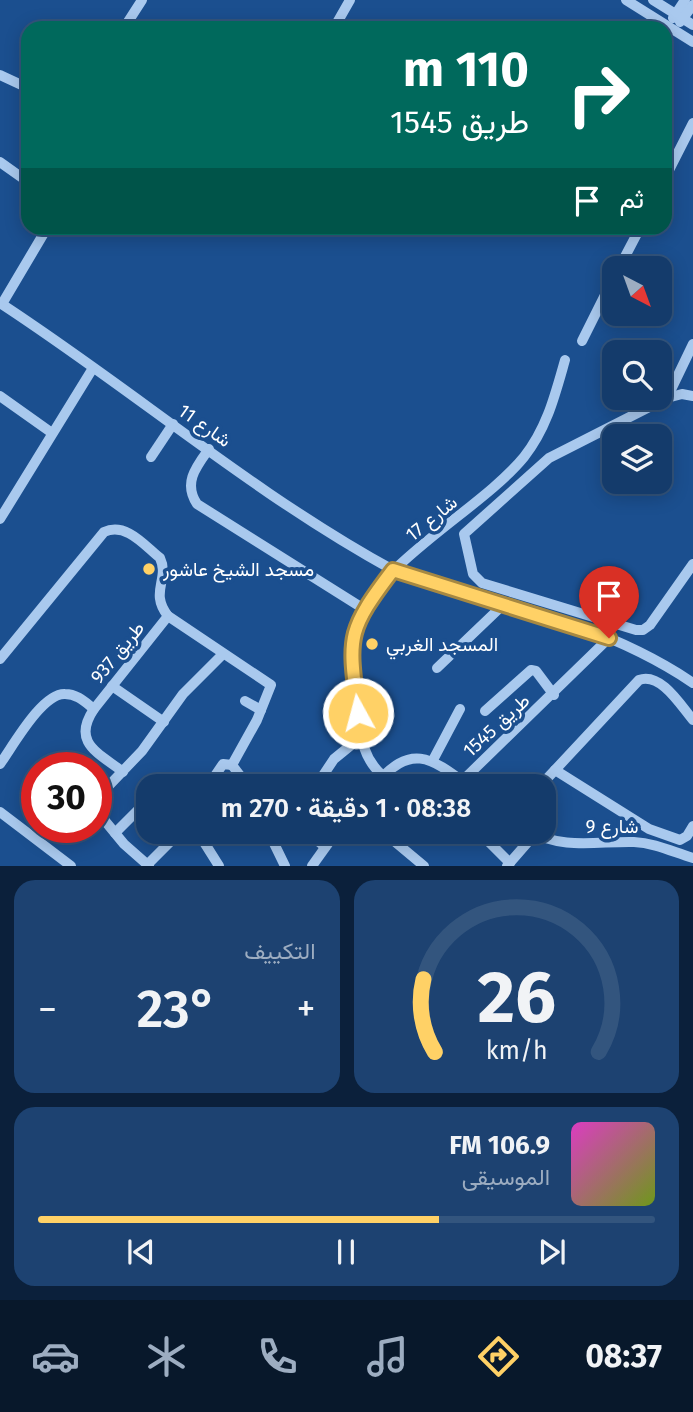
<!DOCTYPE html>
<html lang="ar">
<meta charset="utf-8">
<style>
body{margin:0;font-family:"Fira Sans",Vazirmatn,sans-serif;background:#1d4271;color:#f1f3f6;direction:rtl;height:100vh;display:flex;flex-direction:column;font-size:26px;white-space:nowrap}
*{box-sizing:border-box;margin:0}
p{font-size:23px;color:#9dadc1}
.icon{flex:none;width:38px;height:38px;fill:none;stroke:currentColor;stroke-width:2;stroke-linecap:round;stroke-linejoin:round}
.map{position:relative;height:866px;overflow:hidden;direction:ltr}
.panel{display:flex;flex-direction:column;gap:14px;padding:14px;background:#0b203b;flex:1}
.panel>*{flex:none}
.guide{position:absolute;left:21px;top:21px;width:651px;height:214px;border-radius:21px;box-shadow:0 4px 18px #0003,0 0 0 2px #33557e;direction:rtl;background:#00695c;color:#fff;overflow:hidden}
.needle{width:46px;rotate:139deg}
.fabs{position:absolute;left:602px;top:256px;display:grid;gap:14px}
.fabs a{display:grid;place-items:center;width:70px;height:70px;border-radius:14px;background:#143b6b;box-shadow:0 4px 18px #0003,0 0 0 2px #33557e;font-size:35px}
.speed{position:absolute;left:21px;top:752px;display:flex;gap:14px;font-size:35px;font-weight:700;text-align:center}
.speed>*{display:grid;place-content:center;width:91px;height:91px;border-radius:50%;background:#143b6b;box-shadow:0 4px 18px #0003,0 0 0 2px #33557e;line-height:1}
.speed .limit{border:10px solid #d22;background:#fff;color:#111}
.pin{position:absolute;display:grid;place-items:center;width:60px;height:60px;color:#fff;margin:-72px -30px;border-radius:50% 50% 50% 0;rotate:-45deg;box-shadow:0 0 7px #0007}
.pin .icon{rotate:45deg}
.me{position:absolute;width:77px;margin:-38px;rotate:353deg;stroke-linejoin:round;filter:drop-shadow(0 0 5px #0008)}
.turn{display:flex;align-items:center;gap:24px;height:147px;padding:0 28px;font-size:32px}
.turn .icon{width:91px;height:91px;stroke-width:2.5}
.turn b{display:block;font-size:49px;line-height:60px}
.then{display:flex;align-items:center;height:66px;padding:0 28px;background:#0003;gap:14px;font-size:26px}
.big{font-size:52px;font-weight:600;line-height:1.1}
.panel .card{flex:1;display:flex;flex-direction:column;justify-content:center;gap:10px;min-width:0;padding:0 24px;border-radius:21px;background:#1d4271}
.panel .dial{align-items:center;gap:0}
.dial svg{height:182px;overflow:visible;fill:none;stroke:#33557e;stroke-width:7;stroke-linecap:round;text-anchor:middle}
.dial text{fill:#f1f3f6;stroke:none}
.song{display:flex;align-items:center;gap:21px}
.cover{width:84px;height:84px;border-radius:10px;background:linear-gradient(135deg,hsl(310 70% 55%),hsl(80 70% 35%))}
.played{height:7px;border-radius:4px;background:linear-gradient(90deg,#ffd166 65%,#33557e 65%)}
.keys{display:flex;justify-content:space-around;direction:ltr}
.heat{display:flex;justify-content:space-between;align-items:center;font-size:38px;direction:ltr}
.panel .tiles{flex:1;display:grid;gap:14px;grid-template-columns:1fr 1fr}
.card:last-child{grid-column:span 2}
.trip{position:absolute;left:136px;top:774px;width:420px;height:70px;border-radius:21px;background:#143b6b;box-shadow:0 4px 18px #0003,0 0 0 2px #33557e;font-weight:600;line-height:70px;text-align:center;direction:rtl}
.menu{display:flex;height:112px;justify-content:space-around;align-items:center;background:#08182b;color:#9dadc1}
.menu .icon{width:49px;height:49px}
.menu .current{color:#ffd166}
.menu b{font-size:32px;color:#f1f3f6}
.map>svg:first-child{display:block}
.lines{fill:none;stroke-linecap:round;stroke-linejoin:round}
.minor{stroke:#a9c9ee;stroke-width:10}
.route-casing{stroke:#a68842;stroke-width:18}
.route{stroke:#ffd166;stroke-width:12}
.poi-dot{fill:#ffd166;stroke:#1b4f8f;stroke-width:2.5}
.labels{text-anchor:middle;stroke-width:7;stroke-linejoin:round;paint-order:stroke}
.street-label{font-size:19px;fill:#fff;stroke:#1b4f8f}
.poi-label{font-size:19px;fill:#fff;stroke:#1b4f8f;text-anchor:start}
</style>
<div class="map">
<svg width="693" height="866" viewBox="0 0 693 866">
<rect width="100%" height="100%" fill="#1b4f8f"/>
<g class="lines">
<g class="minor">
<polyline points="626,0 693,42"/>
<polyline points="653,0 693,25"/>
<polyline points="673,18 685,0"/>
<polyline points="680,22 693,5"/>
<polyline points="124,28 142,0"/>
<polyline points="334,28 350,0"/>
<polyline points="0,75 28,88"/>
<polyline points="0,162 28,182"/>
<polyline points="665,178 693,123"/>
<polyline points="619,268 640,228"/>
<path d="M0,303C132,389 254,494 393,570C494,600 605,623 693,683"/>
<polyline points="2,304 47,228"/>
<polyline points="582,341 614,277"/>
<polyline points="0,396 52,433"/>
<polyline points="693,396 682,394 667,398 549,458 464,534 473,574 482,583 636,630 643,630 650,625 693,564"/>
<polyline points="667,398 693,344"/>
<path d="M209,449C196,467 183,483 197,504L364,609"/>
<polyline points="151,457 173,424"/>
<polyline points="0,519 93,368"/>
<path d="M0,659L104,532C126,522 144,545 160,558C170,579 149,592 168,616L271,685L257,720L232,765"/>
<polyline points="437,668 505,603"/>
<polyline points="112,686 164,722"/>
<polyline points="245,701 261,710"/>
<polyline points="485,711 531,670 536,671 554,695"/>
<path d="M693,720C681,706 661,672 639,680L555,770L649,829L680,840L687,836L693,826"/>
<polyline points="433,760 460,709"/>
<path d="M0,764C13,746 42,693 65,694C77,694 85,702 94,709"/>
<polyline points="232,765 248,786"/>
<path d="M123,772C99,753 71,743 94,709L168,616"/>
<path d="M383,776C360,756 361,732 357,704C354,682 348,657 352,635C367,567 479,512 524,457C547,428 555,395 565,360"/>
<polyline points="462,781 609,638"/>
<polyline points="208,786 223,764 232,765"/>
<polyline points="316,786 334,759 361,737"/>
<path d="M374,786C411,743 429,756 469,786"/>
<polyline points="540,786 555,770"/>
<polyline points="96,799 142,751 183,694 223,654"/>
<polyline points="96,810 124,844 149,866"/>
<polyline points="0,812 71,866"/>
<polyline points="197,831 219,866"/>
<polyline points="268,831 285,866"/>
<polyline points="306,831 325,847"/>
<polyline points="382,831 424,866"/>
<polyline points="478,831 510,863"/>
<path d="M530,831C562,850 598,841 634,842C655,843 673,852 693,858"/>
<polyline points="115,833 149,799"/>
<polyline points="147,865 181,831"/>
<polyline points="312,866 337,831"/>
<polyline points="507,866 535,834"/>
</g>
</g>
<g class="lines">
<defs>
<path id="route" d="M358,713C349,637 345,633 393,570L609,638"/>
</defs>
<use href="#route" class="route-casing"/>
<use href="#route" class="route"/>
</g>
<g class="poi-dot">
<circle cx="149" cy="569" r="7"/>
<circle cx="372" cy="644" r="7"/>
</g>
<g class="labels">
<g class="street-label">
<text transform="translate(205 425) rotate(35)" y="7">شارع 11</text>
<text transform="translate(431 518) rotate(-39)" y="7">شارع 17</text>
<text transform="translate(117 652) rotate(-51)" y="7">طريق 937</text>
<text transform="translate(496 725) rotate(-43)" y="7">طريق 1545</text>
<text x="612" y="833">شارع 9</text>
</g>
<g class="poi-label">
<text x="163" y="576">مسجد الشيخ عاشور</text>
<text x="386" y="651">المسجد الغربي</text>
</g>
</g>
</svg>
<div class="fabs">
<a><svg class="needle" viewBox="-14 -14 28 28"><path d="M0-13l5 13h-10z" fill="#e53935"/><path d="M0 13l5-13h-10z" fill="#9dadc1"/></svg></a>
<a><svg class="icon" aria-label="search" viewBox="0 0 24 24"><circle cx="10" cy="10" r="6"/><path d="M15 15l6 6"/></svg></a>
<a><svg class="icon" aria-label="layers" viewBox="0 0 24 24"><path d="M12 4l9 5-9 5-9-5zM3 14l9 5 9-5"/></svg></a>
</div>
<div class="speed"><div class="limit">30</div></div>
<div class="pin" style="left:609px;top:638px;background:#d93025"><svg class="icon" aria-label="arrive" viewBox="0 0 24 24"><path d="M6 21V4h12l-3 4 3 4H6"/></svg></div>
<svg class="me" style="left:358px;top:713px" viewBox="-20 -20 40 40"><circle r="17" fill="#ffd166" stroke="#fff" stroke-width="3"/><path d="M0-11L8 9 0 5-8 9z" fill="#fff"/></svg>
<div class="trip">08:38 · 1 دقيقة · 270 m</div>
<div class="guide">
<div class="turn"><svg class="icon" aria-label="right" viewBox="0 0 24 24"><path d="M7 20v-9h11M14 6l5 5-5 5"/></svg><div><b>110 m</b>طريق 1545</div></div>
<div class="then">ثم<svg class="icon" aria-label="arrive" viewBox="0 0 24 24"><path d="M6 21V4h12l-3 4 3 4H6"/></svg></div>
</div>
</div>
<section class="panel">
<div class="tiles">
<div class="card dial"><svg viewBox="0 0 100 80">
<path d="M14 69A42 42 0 1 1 86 69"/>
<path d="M14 69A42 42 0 0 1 9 37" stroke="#ffd166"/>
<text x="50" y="56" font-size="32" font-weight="700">26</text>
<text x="50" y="72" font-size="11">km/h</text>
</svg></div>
<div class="card"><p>التكييف</p>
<div class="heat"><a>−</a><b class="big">23°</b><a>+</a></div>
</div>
<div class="card">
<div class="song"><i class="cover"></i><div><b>106.9 FM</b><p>الموسيقى</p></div></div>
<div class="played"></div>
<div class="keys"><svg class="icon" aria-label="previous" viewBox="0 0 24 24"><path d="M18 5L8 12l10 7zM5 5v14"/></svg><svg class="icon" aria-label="pause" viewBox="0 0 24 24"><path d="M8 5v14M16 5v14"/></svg><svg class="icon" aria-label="next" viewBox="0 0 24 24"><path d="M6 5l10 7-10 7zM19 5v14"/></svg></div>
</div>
</div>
</section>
<nav class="menu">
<b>08:37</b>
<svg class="icon current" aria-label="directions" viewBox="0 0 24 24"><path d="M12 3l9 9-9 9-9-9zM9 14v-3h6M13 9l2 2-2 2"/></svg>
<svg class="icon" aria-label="music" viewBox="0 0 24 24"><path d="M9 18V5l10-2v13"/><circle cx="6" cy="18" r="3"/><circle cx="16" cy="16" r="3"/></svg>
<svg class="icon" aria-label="phone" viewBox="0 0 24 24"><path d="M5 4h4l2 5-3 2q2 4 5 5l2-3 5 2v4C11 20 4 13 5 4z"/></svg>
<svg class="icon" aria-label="climate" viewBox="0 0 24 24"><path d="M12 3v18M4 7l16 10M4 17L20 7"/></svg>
<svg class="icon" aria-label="car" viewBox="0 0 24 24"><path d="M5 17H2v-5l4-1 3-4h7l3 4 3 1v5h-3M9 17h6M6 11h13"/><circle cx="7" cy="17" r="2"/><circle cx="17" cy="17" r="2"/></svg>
</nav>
